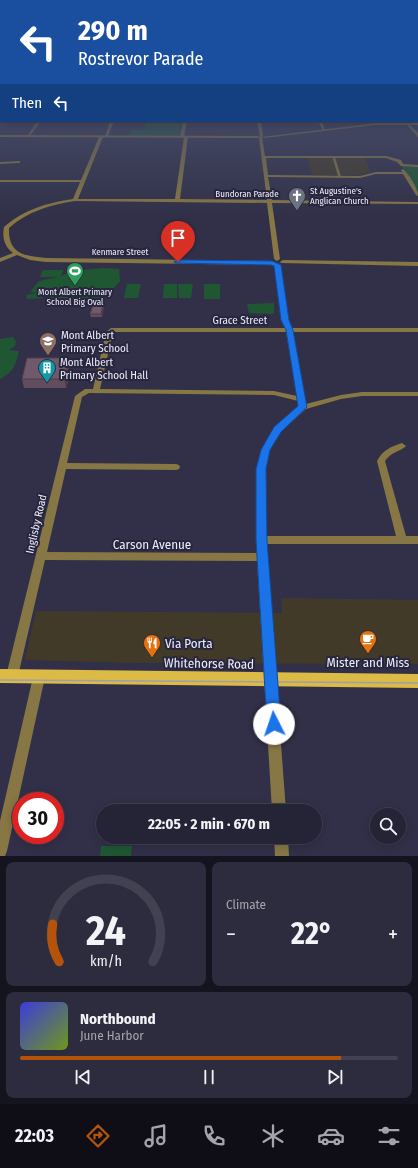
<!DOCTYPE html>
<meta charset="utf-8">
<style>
body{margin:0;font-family:"Fira Sans Condensed",sans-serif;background:#2d2c3e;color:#f1f3f6;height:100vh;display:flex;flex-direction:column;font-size:15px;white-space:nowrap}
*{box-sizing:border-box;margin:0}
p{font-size:13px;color:#a3a4ad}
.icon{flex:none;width:22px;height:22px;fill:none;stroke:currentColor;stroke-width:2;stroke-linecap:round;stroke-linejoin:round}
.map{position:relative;height:856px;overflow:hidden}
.panel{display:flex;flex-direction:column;gap:6px;padding:6px;background:#14141e;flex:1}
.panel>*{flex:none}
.guide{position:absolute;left:0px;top:0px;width:418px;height:122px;box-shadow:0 2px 10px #0003,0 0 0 1px #424151;background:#1a4fa0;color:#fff;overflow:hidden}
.buttons{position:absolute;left:370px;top:808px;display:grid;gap:8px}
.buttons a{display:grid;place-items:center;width:36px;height:36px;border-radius:50%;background:#252436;box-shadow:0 2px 10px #0003,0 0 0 1px #424151;font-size:20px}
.speed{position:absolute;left:12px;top:792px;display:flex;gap:8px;font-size:20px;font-weight:700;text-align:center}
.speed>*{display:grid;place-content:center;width:52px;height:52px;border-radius:50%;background:#252436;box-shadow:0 2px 10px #0003,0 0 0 1px #424151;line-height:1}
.speed .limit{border:6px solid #d22;background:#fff;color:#111}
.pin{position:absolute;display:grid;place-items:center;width:34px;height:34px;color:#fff;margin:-41px -17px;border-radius:50% 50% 50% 0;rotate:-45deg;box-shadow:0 0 4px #0007}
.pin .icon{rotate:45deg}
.me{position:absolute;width:44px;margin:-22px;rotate:356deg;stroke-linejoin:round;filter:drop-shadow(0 0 3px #0008)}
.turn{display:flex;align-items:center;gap:14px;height:84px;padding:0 12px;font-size:18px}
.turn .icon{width:52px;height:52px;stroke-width:2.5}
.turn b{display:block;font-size:28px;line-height:34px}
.then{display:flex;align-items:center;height:38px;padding:0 12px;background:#0003;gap:8px;font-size:15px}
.big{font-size:30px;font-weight:700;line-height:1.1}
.panel .widget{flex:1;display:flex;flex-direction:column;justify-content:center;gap:6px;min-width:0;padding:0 14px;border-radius:8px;background:#2d2c3e}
.panel .dial{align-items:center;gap:0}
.dial svg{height:104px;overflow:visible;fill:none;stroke:#424151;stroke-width:7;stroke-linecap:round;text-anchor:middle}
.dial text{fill:#f1f3f6;stroke:none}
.song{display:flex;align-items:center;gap:12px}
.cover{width:48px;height:48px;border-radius:6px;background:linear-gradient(135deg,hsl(240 70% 55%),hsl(80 70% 35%))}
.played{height:4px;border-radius:2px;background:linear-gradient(90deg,#b45309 85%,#424151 85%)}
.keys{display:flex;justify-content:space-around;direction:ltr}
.heat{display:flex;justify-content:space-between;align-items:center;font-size:22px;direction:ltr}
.panel .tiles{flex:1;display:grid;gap:6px;grid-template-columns:1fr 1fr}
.widget:last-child{grid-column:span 2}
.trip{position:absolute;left:96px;top:804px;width:226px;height:40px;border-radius:20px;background:#252436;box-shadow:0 2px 10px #0003,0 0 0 1px #424151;font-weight:700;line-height:40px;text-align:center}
.dock{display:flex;height:64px;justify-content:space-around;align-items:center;background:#0f0e16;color:#a3a4ad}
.dock .icon{width:28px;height:28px}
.dock .on{color:#b45309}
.dock b{font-size:18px;color:#f1f3f6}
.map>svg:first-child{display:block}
.commercial{fill:#423a29}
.green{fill:#1f5733}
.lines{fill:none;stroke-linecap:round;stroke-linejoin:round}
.pedestrian{fill:#877744;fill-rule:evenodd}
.minor{fill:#877744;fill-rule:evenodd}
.tertiary{fill:#877744;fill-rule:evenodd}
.primary{fill:#dbba45;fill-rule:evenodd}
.tram{stroke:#9e9eb1;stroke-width:1.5}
.wall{fill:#614d5d}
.shaded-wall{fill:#4f3e4c}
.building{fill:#71596c;stroke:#4f3e4c}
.route{fill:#1a73e8;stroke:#114b97}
.labels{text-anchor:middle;stroke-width:4;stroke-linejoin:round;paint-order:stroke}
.far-poi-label{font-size:9px;fill:#ececfc;stroke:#27263d;text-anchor:start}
.far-street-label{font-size:9px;fill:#ececfc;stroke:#27263d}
.street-label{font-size:11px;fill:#ececfc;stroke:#27263d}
.poi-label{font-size:11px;fill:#ececfc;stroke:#27263d;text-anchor:start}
.near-street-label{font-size:13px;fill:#ececfc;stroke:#27263d}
.near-poi-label{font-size:13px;fill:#ececfc;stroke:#27263d;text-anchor:start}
</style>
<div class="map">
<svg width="418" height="856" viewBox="0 0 418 856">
<rect width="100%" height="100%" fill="#313048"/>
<g class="commercial">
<polygon points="308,158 365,158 370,171 362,175 312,175"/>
<polygon points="281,598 418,600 418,664 134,663 25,660 36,611 282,613"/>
</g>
<g class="green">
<polygon points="146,123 182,123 180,136 130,136 131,130 144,130"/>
<polygon points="401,165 418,166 418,195"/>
<polygon points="103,268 119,269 120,281 109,293 96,300 47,301 46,294 40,293 43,295 42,298 26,299 27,295 37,293 30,292 39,281 58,277 40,277 43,270 63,270 61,276 73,271"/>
<polygon points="127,284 141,284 138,298 124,298"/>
<polygon points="164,284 177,284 177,298 163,298"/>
<polygon points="178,284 193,284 191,298 179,298"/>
<rect x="204" y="284" width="16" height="15"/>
<polygon points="274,303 274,314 249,313 247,304"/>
<path d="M13,337L16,341L15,346L9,350L19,351C15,367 14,371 0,379V339Z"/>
<polygon points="101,846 132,846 131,856 100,856"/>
</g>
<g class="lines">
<polygon class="pedestrian" points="332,156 335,157 341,177 338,176"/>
<g class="minor">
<rect x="417" y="99" width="1" height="2"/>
<polygon points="37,121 41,121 29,137 27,137"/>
<polygon points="110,121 114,121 108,136 105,137"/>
<polygon points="183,121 187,121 184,137 182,138 180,137"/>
<path d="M257,121H261L263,136L262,137L265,156H386L401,160L403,164L418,165V167L401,166L397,162L386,158H266L268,175L360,176L376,172H402L401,170L403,169C409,174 418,188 418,196L416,195L403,174H376L360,178L268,177L272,200L418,202V204L272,203L280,259L277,261L274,259L267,203L75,201C50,205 28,211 9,228C8,254 25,256 46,258L272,261L275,263L272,265L46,262L30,260L17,255L0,262V258L13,253C4,246 2,237 4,227C25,209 47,203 73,199L80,182H0V180H81L99,137L101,136L103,137L78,199H175L184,137L186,136L188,137L180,199L267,200L259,138L260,137Z"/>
<polygon points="318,121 322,121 325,131 323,131"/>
<polygon points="408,123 418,133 418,137 406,124"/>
<polygon points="20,161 20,163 18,163 0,164 0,162"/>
<polygon points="283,260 418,262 418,266 281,263 280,262"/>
<path d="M278,263L281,265L288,320L292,328H418V332H293L306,404L341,395L362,392H418V396H362L341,399L306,409L280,432L269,450L265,469L266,536H396L377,461C383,450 390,447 402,443L406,446C400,452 392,451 385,461L406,536H418V544H266L286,811H272L257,561L45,560L18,676L16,680L12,682L8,680L6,676L75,396L85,389H93L106,332L111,328H285L282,320L275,265ZM113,332H286L297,396L274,391L100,389ZM89,393L274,395L298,401L299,406L274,428L261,450L257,469L256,484L257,553L47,552L66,469L176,470L179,469L180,467L179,465L176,464L67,463L82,397Z"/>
<polygon points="39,671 43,673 45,677 7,851 5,856 0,856 0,821 33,677 35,673"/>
<polygon points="274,837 288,837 289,856 275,856"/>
</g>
<g class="tertiary">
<polygon points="376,123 418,123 418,125 376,125 264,138 262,137"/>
<polygon points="0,135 258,136 260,137 258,138 0,137"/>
</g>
<polygon class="primary" points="0,669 418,674 418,688 0,683"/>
<polyline class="tram" points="0,680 418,683"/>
</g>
<g class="wall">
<polygon points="104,307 102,317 91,317 90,314"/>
<polygon points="65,365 68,365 70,374 66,388 24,388 22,379"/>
</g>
<g class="shaded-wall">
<polygon points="103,304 104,307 102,317 101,314"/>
<polygon points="64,358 66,367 62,365"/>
<polygon points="68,365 70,374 66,388 64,379"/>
</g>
<g class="building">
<polygon points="103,304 101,314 90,314 93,305"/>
<polygon points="27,358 64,358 62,365 68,365 64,379 22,379"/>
</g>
<linearGradient id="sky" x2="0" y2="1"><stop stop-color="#1b1a28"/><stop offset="0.45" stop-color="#484e6a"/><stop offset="1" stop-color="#484e6a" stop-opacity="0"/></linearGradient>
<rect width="418" height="217" fill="url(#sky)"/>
<polygon class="route" points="178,260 272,261 281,265 289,320 293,330 307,407 281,432 270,450 266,469 267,540 281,724 279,729 274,731 269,729 267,724 256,540 256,469 261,450 274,427 298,406 286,330 281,320 274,266 271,265 175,263 174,262"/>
<defs>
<symbol id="church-pin" viewBox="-11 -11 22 30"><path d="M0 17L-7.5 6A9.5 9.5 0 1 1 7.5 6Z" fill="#6b7280" stroke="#27263d"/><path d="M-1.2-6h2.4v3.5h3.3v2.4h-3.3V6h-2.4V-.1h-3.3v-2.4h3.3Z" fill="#fff"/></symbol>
<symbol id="stadium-pin" viewBox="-11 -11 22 30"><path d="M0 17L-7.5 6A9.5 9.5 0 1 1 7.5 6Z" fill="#2e9e5b" stroke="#27263d"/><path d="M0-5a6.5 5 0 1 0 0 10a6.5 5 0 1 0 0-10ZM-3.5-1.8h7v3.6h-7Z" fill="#fff"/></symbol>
<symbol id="school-pin" viewBox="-11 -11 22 30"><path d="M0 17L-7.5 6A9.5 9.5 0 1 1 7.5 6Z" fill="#8d6e63" stroke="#27263d"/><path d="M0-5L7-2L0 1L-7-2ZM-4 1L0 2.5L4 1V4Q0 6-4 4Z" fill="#fff"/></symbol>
<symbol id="building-pin" viewBox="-11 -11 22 30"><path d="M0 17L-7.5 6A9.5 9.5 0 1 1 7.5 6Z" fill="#0f9aa8" stroke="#27263d"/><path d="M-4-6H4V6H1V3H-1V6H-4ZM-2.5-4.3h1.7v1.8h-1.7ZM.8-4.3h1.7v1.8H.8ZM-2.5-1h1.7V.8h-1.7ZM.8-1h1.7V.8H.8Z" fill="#fff"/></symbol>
<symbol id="cafe-pin" viewBox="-11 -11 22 30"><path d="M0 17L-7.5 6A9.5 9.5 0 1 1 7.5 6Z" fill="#e8710a" stroke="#27263d"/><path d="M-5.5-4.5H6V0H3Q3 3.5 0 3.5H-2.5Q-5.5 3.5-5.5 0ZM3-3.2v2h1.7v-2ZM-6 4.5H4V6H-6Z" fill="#fff"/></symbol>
<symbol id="restaurant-pin" viewBox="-11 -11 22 30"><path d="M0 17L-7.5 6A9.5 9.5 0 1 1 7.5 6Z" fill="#e8710a" stroke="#27263d"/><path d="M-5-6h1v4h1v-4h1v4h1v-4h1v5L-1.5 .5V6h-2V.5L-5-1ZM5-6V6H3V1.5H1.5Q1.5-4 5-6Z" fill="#fff"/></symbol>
</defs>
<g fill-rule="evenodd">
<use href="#church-pin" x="287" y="186" width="20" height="27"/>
<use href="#stadium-pin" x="65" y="261" width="20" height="27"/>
<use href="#school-pin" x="38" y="331" width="20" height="27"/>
<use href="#building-pin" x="37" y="358" width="20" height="27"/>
<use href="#cafe-pin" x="358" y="629" width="20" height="27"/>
<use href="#restaurant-pin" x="142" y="633" width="20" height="27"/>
</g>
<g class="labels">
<g class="far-poi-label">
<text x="310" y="194">St Augustine's<tspan x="310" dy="10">Anglican Church</tspan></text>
<text x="75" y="295" text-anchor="middle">Mont Albert Primary<tspan x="75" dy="10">School Big Oval</tspan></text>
</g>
<g class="far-street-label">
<text x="247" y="197">Bundoran Parade</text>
<text x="120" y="255">Kenmare Street</text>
</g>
<g class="street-label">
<text x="240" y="324">Grace Street</text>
<text transform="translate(36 524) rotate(-77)" y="4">Inglisby Road</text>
</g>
<g class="poi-label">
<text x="61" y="339">Mont Albert<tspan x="61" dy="13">Primary School</tspan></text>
<text x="60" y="366">Mont Albert<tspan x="60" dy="13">Primary School Hall</tspan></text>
</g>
<g class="near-street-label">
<text x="152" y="549">Carson Avenue</text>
<text transform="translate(209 663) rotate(1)" y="5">Whitehorse Road</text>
</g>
<g class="near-poi-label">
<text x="165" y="648">Via Porta</text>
<text x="368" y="667" text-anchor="middle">Mister and Miss</text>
</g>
</g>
</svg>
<div class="buttons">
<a><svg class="icon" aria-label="search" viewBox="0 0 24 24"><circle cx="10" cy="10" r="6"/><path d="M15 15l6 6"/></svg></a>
</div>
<div class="speed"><div class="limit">30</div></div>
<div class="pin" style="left:178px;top:262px;background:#d93025"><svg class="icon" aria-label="arrive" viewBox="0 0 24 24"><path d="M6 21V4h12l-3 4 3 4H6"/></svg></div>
<svg class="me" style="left:274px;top:724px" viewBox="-20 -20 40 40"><circle r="19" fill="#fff"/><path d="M0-13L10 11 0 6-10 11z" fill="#1a73e8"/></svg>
<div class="trip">22:05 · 2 min · 670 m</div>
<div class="guide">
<div class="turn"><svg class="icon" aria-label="left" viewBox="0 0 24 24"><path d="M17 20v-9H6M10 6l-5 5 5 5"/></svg><div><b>290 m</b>Rostrevor Parade</div></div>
<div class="then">Then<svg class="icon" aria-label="left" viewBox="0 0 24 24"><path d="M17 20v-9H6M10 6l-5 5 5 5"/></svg></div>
</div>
</div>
<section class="panel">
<div class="tiles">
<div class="widget dial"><svg viewBox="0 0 100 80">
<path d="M14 69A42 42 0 1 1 86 69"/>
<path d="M14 69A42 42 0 0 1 9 40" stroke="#b45309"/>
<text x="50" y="56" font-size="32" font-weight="700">24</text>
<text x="50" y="72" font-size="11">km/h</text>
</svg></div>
<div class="widget"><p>Climate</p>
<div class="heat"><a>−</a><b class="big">22°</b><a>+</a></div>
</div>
<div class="widget">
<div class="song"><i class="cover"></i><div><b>Northbound</b><p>June Harbor</p></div></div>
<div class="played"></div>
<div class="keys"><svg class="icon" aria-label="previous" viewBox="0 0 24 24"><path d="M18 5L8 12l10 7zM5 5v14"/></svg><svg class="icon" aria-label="pause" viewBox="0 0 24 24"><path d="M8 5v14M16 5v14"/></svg><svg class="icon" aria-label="next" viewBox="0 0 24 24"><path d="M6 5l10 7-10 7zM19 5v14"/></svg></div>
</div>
</div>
</section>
<nav class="dock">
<b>22:03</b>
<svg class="icon on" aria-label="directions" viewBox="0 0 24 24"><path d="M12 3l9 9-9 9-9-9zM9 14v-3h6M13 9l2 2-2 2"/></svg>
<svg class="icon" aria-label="music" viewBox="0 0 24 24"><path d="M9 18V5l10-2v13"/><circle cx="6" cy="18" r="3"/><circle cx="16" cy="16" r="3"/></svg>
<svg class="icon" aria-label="phone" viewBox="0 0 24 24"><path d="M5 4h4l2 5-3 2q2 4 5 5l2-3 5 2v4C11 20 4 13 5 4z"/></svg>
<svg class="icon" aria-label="climate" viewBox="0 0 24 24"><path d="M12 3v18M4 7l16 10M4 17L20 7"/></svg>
<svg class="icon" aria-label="car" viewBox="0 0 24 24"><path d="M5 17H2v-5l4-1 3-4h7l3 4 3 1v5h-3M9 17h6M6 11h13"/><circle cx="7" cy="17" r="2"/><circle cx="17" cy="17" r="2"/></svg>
<svg class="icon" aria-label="filters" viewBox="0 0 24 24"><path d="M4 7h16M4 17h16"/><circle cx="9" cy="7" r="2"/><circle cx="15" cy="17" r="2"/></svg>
</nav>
